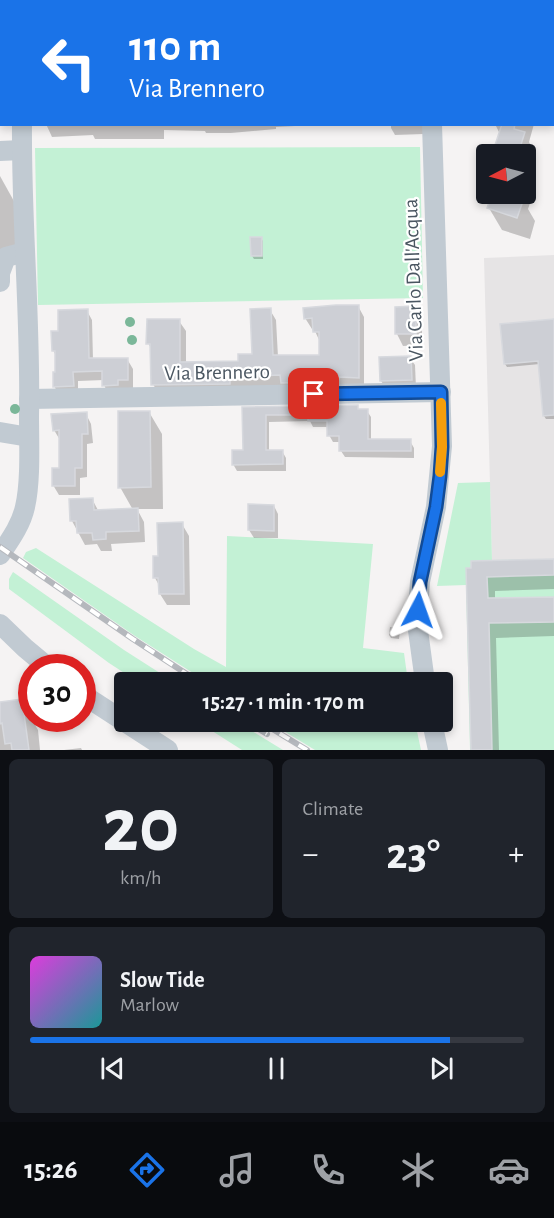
<!DOCTYPE html>
<meta charset="utf-8">
<style>
body{margin:0;font-family:"Alegreya Sans",sans-serif;background:#20242c;color:#f1f3f6;height:100vh;display:flex;flex-direction:column;font-size:22px;white-space:nowrap}
*{box-sizing:border-box;margin:0}
p{font-size:20px;color:#9ea1a6}
.icon{flex:none;width:33px;height:33px;fill:none;stroke:currentColor;stroke-width:2;stroke-linecap:round;stroke-linejoin:round}
.map{position:relative;height:750px;overflow:hidden}
.side{display:flex;flex-direction:column;gap:9px;padding:9px;background:#0d0f14;flex:1}
.side>*{flex:none}
.hud{position:absolute;left:0px;top:0px;width:555px;height:126px;box-shadow:0 3px 9px #0003;background:#1a73e8;color:#fff;overflow:hidden}
.needle{width:39px;rotate:264deg}
.tools{position:absolute;left:476px;top:144px;display:grid;gap:12px}
.tools a{display:grid;place-items:center;width:60px;height:60px;border-radius:6px;background:#171b24;box-shadow:0 3px 9px #0003;font-size:30px}
.speed{position:absolute;left:18px;top:654px;display:flex;gap:12px;font-size:30px;font-weight:700;text-align:center}
.speed>*{display:grid;place-content:center;width:78px;height:78px;border-radius:50%;background:#171b24;box-shadow:0 3px 9px #0003;line-height:1}
.speed .limit{border:9px solid #d22;background:#fff;color:#111}
.pin{position:absolute;display:grid;place-items:center;width:51px;height:51px;color:#fff;margin:-26px;border-radius:12px;box-shadow:0 3px 9px #0006}
.me{position:absolute;width:66px;margin:-33px;rotate:4deg;stroke-linejoin:round;filter:drop-shadow(0 0 4px #0008)}
.turn{display:flex;align-items:center;gap:21px;height:126px;padding:0 30px;font-size:27px}
.turn .icon{width:78px;height:78px;stroke-width:2.5}
.turn b{display:block;font-size:42px;line-height:51px}
.big{font-size:45px;font-weight:600;line-height:1.1}
.side .tile{flex:1;display:flex;flex-direction:column;justify-content:center;gap:9px;min-width:0;padding:0 21px;border-radius:9px;background:#20242c}
.side .dial{align-items:center;gap:0}
.dial b{font-size:78px;line-height:1}
.song{display:flex;align-items:center;gap:18px}
.cover{width:72px;height:72px;border-radius:9px;background:linear-gradient(135deg,hsl(300 70% 55%),hsl(180 70% 35%))}
.played{height:6px;border-radius:3px;background:linear-gradient(90deg,#1a73e8 85%,#363941 85%)}
.keys{display:flex;justify-content:space-around;direction:ltr}
.heat{display:flex;justify-content:space-between;align-items:center;font-size:33px;direction:ltr}
.side .tiles{flex:1;display:grid;gap:9px;grid-template-columns:1fr 1fr}
.tile:last-child{grid-column:span 2}
.trip{position:absolute;left:114px;top:672px;width:339px;height:60px;border-radius:6px;background:#171b24;box-shadow:0 3px 9px #0003;font-weight:600;line-height:60px;text-align:center}
.dock{display:flex;height:96px;justify-content:space-around;align-items:center;background:#090b0e;color:#9ea1a6}
.dock .icon{width:42px;height:42px}
.dock .current{color:#1a73e8}
.dock b{font-size:27px;color:#f1f3f6}
.map>svg:first-child{display:block}
.education{fill:#e6e4e5}
.green{fill:#c3f1d5}
.shadow{fill:#0003}
.building{fill:#cdcfd5;stroke:#d7d9de;stroke-width:1.5}
.lines{fill:none;stroke-linecap:round;stroke-linejoin:round}
.minor{stroke:#c1cad2;stroke-width:20}
.rail-casing{stroke:#b5b8bd;stroke-width:6}
.rail{stroke:#fff;stroke-width:4;stroke-dasharray:11;stroke-linecap:butt}
.tree{fill:#7bb799}
.route-casing{stroke:#114b97;stroke-width:15}
.route{stroke:#1a73e8;stroke-width:10}
.slow{stroke:#f59e0b;stroke-width:10}
.labels{text-anchor:middle;stroke-width:4.5;stroke-linejoin:round;paint-order:stroke}
.street-label{font-size:21px;fill:#4a5661;stroke:#fff}
</style>
<div class="map">
<svg width="554" height="750" viewBox="0 0 554 750">
<rect width="100%" height="100%" fill="#f5f3f3"/>
<polygon class="education" points="554,255 554,559 492,560 484,258"/>
<g class="green">
<polygon points="420,147 423,298 38,305 35,148"/>
<polygon points="490,482 492,560 554,559 554,750 470,750 466,585 437,586 458,483"/>
<polygon points="227,536 373,544 363,648 404,653 408,682 207,682 135,636 23,558 26,552 36,548 194,649 226,667"/>
<polygon points="13,572 124,650 174,682 138,682 109,663 9,589 9,579"/>
<polygon points="198,722 237,722 283,750 242,750"/>
<polygon points="269,722 415,722 421,750 315,750"/>
</g>
<g class="shadow">
<polygon points="48,0 207,0 189,2 49,2"/>
<rect x="267" y="0" width="19" height="2"/>
<rect x="342" y="0" width="24" height="2"/>
<rect x="441" y="0" width="111" height="2"/>
<polygon points="46,124 334,124 276,127 276,129 231,133 206,133 205,131 164,130 164,139 95,139 93,135 52,137"/>
<polygon points="391,124 423,124 423,134 395,135 391,128"/>
<polygon points="495,124 534,124 529,142 536,156 526,188 532,197 528,209 535,221 530,239 502,230 489,208 494,194 525,194 525,154 494,154 500,134"/>
<polygon points="0,176 15,203 17,256 0,256"/>
<polygon points="261,238 263,241 263,259 254,259 252,256"/>
<polygon points="358,306 364,317 364,388 159,395 153,384 152,350 148,343 179,321 186,331 186,363 239,363 254,355 270,310 276,320 278,357 320,356 320,342 314,329 312,329 305,318"/>
<polygon points="415,308 422,320 422,345 403,346 397,334"/>
<polygon points="87,311 92,320 93,360 127,359 133,369 133,389 109,395 104,385 104,380 78,381 78,395 60,396 54,386 57,374 56,356 53,350 60,332"/>
<polygon points="554,320 554,419 546,419 544,416 540,364 507,367 505,364"/>
<polygon points="410,358 415,365 416,388 386,388 381,381"/>
<polygon points="244,409 367,411 371,417 371,441 410,441 414,448 414,458 345,457 341,451 341,442 333,442 329,435 329,427 313,427 310,421 269,422 269,451 282,451 286,458 286,471 237,471 233,464 244,452"/>
<polygon points="149,412 162,434 163,509 137,509 144,522 145,542 111,544 112,551 101,551 97,544 85,545 72,521 92,499 99,512 133,510 120,487"/>
<polygon points="86,414 91,424 93,443 87,444 87,477 80,478 80,495 59,495 53,485 61,469 60,440 54,430"/>
<polygon points="250,506 274,506 278,514 278,538 254,538 249,530"/>
<polygon points="182,524 189,536 190,605 167,605 160,594 160,587 155,578 159,558"/>
<polygon points="554,560 554,589 495,591 495,600 554,598 554,636 496,638 499,750 472,750 467,570"/>
<polygon points="390,627 398,628 400,631 399,639 391,638 389,635"/>
<polygon points="21,701 38,730 40,750 0,750 0,704"/>
<polygon points="81,748 82,750 64,750"/>
</g>
<g class="building">
<polygon points="502,124 515,124 514,129 525,132 518,154 492,154"/>
<polygon points="492,194 510,194 524,198 517,218 487,208"/>
<polygon points="250,237 262,237 262,256 251,256"/>
<polygon points="336,305 359,305 359,378 339,377 338,382 281,383 280,375 230,377 230,384 151,385 150,344 146,344 147,319 180,319 180,362 238,361 238,354 252,354 250,309 271,308 273,355 319,355 319,332 313,332 312,318 304,319 303,308"/>
<polygon points="416,306 416,334 395,334 395,307"/>
<polygon points="88,309 89,358 128,358 128,380 118,380 118,385 102,386 102,371 73,372 74,386 53,387 53,372 55,372 55,351 52,351 51,331 58,331 58,310"/>
<polygon points="554,319 554,415 543,416 538,361 504,364 500,324"/>
<polygon points="411,356 412,380 380,381 379,357"/>
<polygon points="358,405 358,409 368,409 368,439 411,439 411,451 339,451 339,436 327,436 327,421 308,421 308,415 266,415 266,450 283,450 283,464 232,465 232,450 243,450 242,407"/>
<polygon points="118,411 150,411 151,487 118,488"/>
<polygon points="87,412 88,434 82,434 82,468 75,468 75,486 52,486 52,468 59,468 59,430 53,431 51,414"/>
<polygon points="93,498 94,510 138,508 139,531 106,532 106,539 93,540 92,533 77,533 76,521 70,521 69,499"/>
<polygon points="248,504 274,505 274,531 248,530"/>
<polygon points="183,522 184,594 159,594 158,578 153,578 153,556 158,556 157,523"/>
<polygon points="554,559 554,575 487,577 488,598 554,597 554,622 489,623 492,750 471,750 466,568 471,568 471,561"/>
<polygon points="22,699 29,750 12,750 11,743 5,744 2,723 0,724 0,702"/>
</g>
<g class="lines">
<g class="minor">
<polyline points="21,0 21,2"/>
<polyline points="424,0 424,2"/>
<polyline points="0,151 22,150"/>
<polyline points="0,282 0,273 6,257 25,252"/>
<polyline points="29,399 441,392"/>
<polyline points="0,432 29,437"/>
<path d="M0,555C10,540 21,525 25,507C31,481 29,443 29,416C31,319 21,222 22,124"/>
<polyline points="0,624 25,648 49,668"/>
<polyline points="425,682 417,623 420,582 436,507 442,446 432,124"/>
<polyline points="82,694 168,750"/>
<polyline points="432,722 438,750"/>
</g>
<defs>
<g id="rail">
<polyline points="0,547 133,639 199,682"/>
<polyline points="247,722 267,734"/>
<polyline points="261,722 307,750"/>
</g>
</defs>
<use href="#rail" class="rail-casing"/>
<use href="#rail" class="rail"/>
</g>
<g class="tree">
<circle cx="130" cy="322" r="5"/>
<circle cx="132" cy="340" r="5"/>
<circle cx="15" cy="409" r="5"/>
</g>
<g class="lines">
<defs>
<polyline id="route" points="314,394 441,392 442,447 440,476 436,507 420,582 418,610"/>
</defs>
<use href="#route" class="route-casing"/>
<use href="#route" class="route"/>
<polyline class="slow" points="440,472 442,447 441,403"/>
</g>
<g class="labels">
<g class="street-label">
<text transform="translate(413 280) rotate(-92)" y="7">Via Carlo Dall'Acqua</text>
<text transform="translate(217 372) rotate(-1)" y="7">Via Brennero</text>
</g>
</g>
</svg>
<div class="tools">
<a><svg class="needle" viewBox="-14 -14 28 28"><path d="M0-13l5 13h-10z" fill="#e53935"/><path d="M0 13l5-13h-10z" fill="#9ea1a6"/></svg></a>
</div>
<div class="speed"><div class="limit">30</div></div>
<div class="pin" style="left:314px;top:394px;background:#d93025"><svg class="icon" aria-label="arrive" viewBox="0 0 24 24"><path d="M6 21V4h12l-3 4 3 4H6"/></svg></div>
<svg class="me" style="left:418px;top:610px" viewBox="-20 -20 40 40"><path d="M0-17L14 15 0 8-14 15z" fill="#1a73e8" stroke="#fff" stroke-width="4"/></svg>
<div class="trip">15:27 · 1 min · 170 m</div>
<div class="hud">
<div class="turn"><svg class="icon" aria-label="left" viewBox="0 0 24 24"><path d="M17 20v-9H6M10 6l-5 5 5 5"/></svg><div><b>110 m</b>Via Brennero</div></div>
</div>
</div>
<section class="side">
<div class="tiles">
<div class="tile dial"><b>20</b><p>km/h</p></div>
<div class="tile"><p>Climate</p>
<div class="heat"><a>−</a><b class="big">23°</b><a>+</a></div>
</div>
<div class="tile">
<div class="song"><i class="cover"></i><div><b>Slow Tide</b><p>Marlow</p></div></div>
<div class="played"></div>
<div class="keys"><svg class="icon" aria-label="previous" viewBox="0 0 24 24"><path d="M18 5L8 12l10 7zM5 5v14"/></svg><svg class="icon" aria-label="pause" viewBox="0 0 24 24"><path d="M8 5v14M16 5v14"/></svg><svg class="icon" aria-label="next" viewBox="0 0 24 24"><path d="M6 5l10 7-10 7zM19 5v14"/></svg></div>
</div>
</div>
</section>
<nav class="dock">
<b>15:26</b>
<svg class="icon current" aria-label="directions" viewBox="0 0 24 24"><path d="M12 3l9 9-9 9-9-9zM9 14v-3h6M13 9l2 2-2 2"/></svg>
<svg class="icon" aria-label="music" viewBox="0 0 24 24"><path d="M9 18V5l10-2v13"/><circle cx="6" cy="18" r="3"/><circle cx="16" cy="16" r="3"/></svg>
<svg class="icon" aria-label="phone" viewBox="0 0 24 24"><path d="M5 4h4l2 5-3 2q2 4 5 5l2-3 5 2v4C11 20 4 13 5 4z"/></svg>
<svg class="icon" aria-label="climate" viewBox="0 0 24 24"><path d="M12 3v18M4 7l16 10M4 17L20 7"/></svg>
<svg class="icon" aria-label="car" viewBox="0 0 24 24"><path d="M5 17H2v-5l4-1 3-4h7l3 4 3 1v5h-3M9 17h6M6 11h13"/><circle cx="7" cy="17" r="2"/><circle cx="17" cy="17" r="2"/></svg>
</nav>
